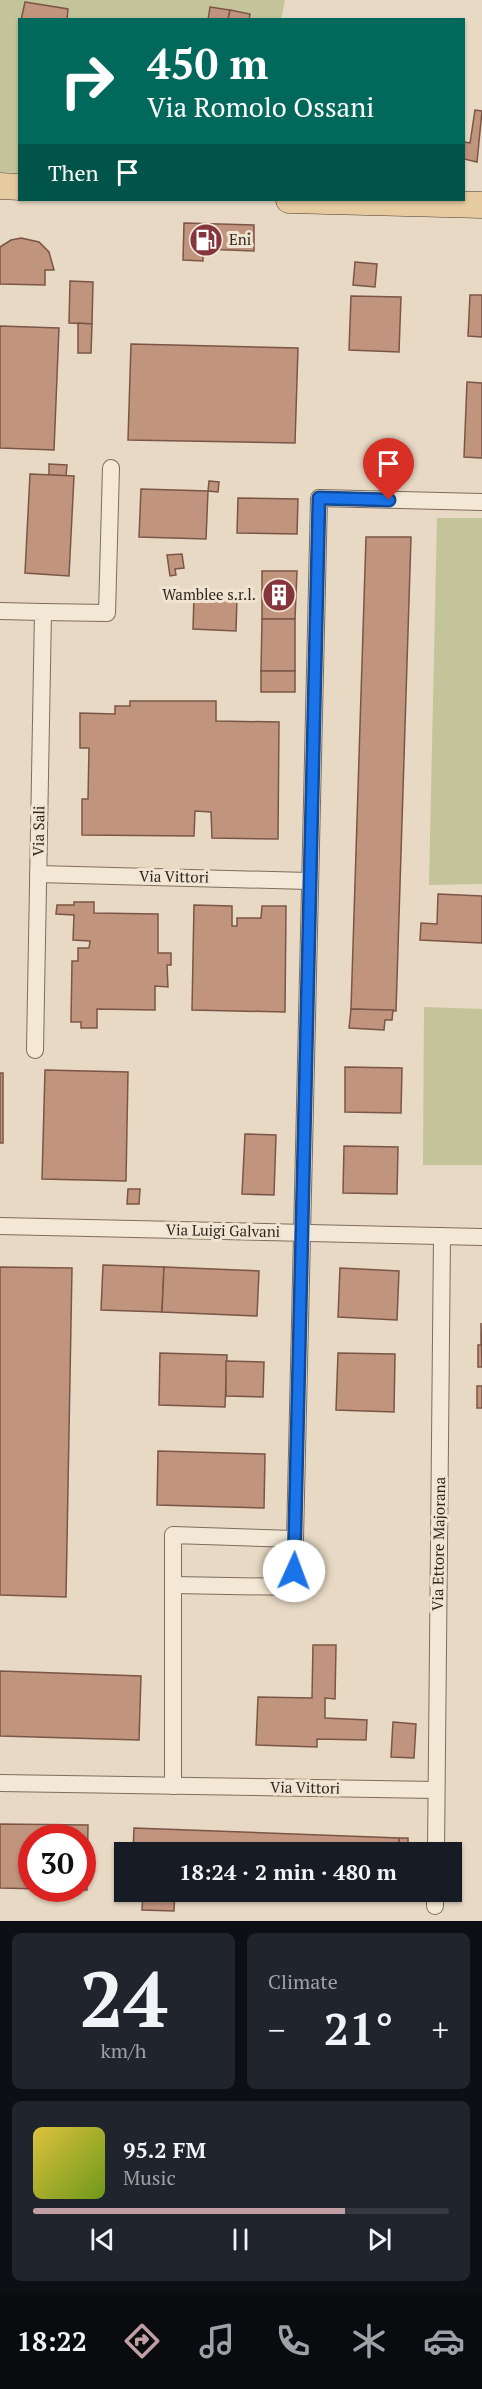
<!DOCTYPE html>
<meta charset="utf-8">
<style>
body{margin:0;font-family:"PT Serif",serif;background:#20242c;color:#f1f3f6;height:100vh;display:flex;flex-direction:column;font-size:22px;white-space:nowrap}
*{box-sizing:border-box;margin:0}
p{font-size:20px;color:#9ea1a6}
.icon{flex:none;width:33px;height:33px;fill:none;stroke:currentColor;stroke-width:2;stroke-linecap:round;stroke-linejoin:round}
.map{position:relative;height:1921px;overflow:hidden}
.sheet{display:flex;flex-direction:column;gap:12px;padding:12px;background:#0d0f14;flex:1}
.sheet>*{flex:none}
.top-card{position:absolute;left:18px;top:18px;width:447px;height:183px;border-radius:0px;box-shadow:0 2px 4px #0004;background:#00695c;color:#fff;overflow:hidden}
.speed{position:absolute;left:18px;top:1824px;display:flex;gap:12px;font-size:30px;font-weight:700;text-align:center}
.speed>*{display:grid;place-content:center;width:78px;height:78px;border-radius:50%;background:#171b24;box-shadow:0 2px 4px #0004;line-height:1}
.speed .limit{border:9px solid #d22;background:#fff;color:#111}
.pin{position:absolute;display:grid;place-items:center;width:51px;height:51px;color:#fff;margin:-62px -26px;border-radius:50% 50% 50% 0;rotate:-45deg;box-shadow:0 0 6px #0007}
.pin .icon{rotate:45deg}
.me{position:absolute;width:66px;margin:-33px;rotate:2deg;stroke-linejoin:round;filter:drop-shadow(0 0 4px #0008)}
.turn{display:flex;align-items:center;gap:21px;height:126px;padding:0 30px;font-size:27px}
.turn .icon{width:78px;height:78px;stroke-width:2.5}
.turn b{display:block;font-size:42px;line-height:51px}
.then{display:flex;align-items:center;height:57px;padding:0 30px;background:#0003;gap:12px;font-size:22px}
.big{font-size:45px;font-weight:700;line-height:1.1}
.sheet .card{flex:1;display:flex;flex-direction:column;justify-content:center;gap:9px;min-width:0;padding:0 21px;border-radius:9px;background:#20242c}
.sheet .dial{align-items:center;gap:0}
.dial b{font-size:78px;line-height:1}
.song{display:flex;align-items:center;gap:18px}
.cover{width:72px;height:72px;border-radius:9px;background:linear-gradient(135deg,hsl(50 70% 55%),hsl(80 70% 35%))}
.played{height:6px;border-radius:3px;background:linear-gradient(90deg,#c19ea3 75%,#363941 75%)}
.keys{display:flex;justify-content:space-around;direction:ltr}
.heat{display:flex;justify-content:space-between;align-items:center;font-size:33px;direction:ltr}
.sheet .tiles{flex:1;display:grid;gap:12px;grid-template-columns:1fr 1fr}
.card:last-child{grid-column:span 2}
.trip{position:absolute;left:114px;top:1842px;width:348px;height:60px;border-radius:0px;background:#171b24;box-shadow:0 2px 4px #0004;font-weight:700;line-height:60px;text-align:center}
.tab-bar{display:flex;height:96px;justify-content:space-around;align-items:center;background:#090b0e;color:#9ea1a6}
.tab-bar .icon{width:42px;height:42px}
.tab-bar .selected{color:#c19ea3}
.tab-bar b{font-size:27px;color:#f1f3f6}
.map>svg:first-child{display:block}
.green{fill:#c3c499}
.building{fill:#c1947e;stroke:#7b5646;stroke-width:1.5;fill-rule:evenodd}
.lines{fill:none;stroke-linecap:round;stroke-linejoin:round}
.minor-casing{stroke:#7f6c5d;stroke-width:18}
.primary-casing{stroke:#4e3b30;stroke-width:27}
.minor{stroke:#f3e8d5;stroke-width:16}
.primary{stroke:#e6caa0;stroke-width:26}
.route-casing{stroke:#114b97;stroke-width:15}
.route{stroke:#1a73e8;stroke-width:10}
.labels{text-anchor:middle;stroke-width:6;stroke-linejoin:round;paint-order:stroke}
.poi-label{font-size:15px;fill:#31261f;stroke:#f0e5d2;text-anchor:start}
.street-label{font-size:15px;fill:#31261f;stroke:#f0e5d2}
</style>
<div class="map">
<svg width="482" height="1921" viewBox="0 0 482 1921">
<rect width="100%" height="100%" fill="#e7d9c4"/>
<g class="green">
<polygon points="0,0 285,0 281,19 20,20 19,173 0,172"/>
<polygon points="437,518 482,518 482,884 429,885"/>
<polygon points="424,1007 482,1009 482,1165 423,1165"/>
</g>
<g class="building">
<polygon points="25,2 68,9 67,20 21,20"/>
<polygon points="210,7 230,10 228,20 208,20"/>
<polygon points="230,10 250,14 249,20 228,20"/>
<polygon points="475,110 482,111 477,162 464,159 464,142 470,143"/>
<polygon points="184,223 254,225 254,251 203,249 203,261 183,260"/>
<polygon points="21,238 39,242 49,252 54,270 45,270 45,285 0,284 0,247 11,240"/>
<polygon points="355,262 377,264 375,287 353,285"/>
<polygon points="70,281 93,282 92,324 69,323"/>
<polygon points="470,295 482,295 482,337 468,336"/>
<polygon points="351,296 401,297 399,352 349,350"/>
<polygon points="78,323 92,324 91,353 78,353"/>
<polygon points="0,326 59,328 54,450 0,448"/>
<polygon points="131,344 298,348 295,443 128,440"/>
<polygon points="467,382 482,383 482,458 464,457"/>
<polygon points="49,464 67,465 66,476 49,475"/>
<polygon points="30,474 74,476 69,576 25,573"/>
<polygon points="209,481 219,482 218,492 208,491"/>
<polygon points="141,489 208,491 206,539 139,537"/>
<polygon points="238,498 298,499 297,534 237,533"/>
<polygon points="366,537 411,537 396,1011 351,1009"/>
<polygon points="182,554 184,568 175,569 176,575 170,576 167,555"/>
<polygon points="262,571 297,571 295,619 262,619"/>
<polygon points="194,595 237,597 236,631 193,629"/>
<polygon points="262,619 295,619 295,671 261,671"/>
<rect x="261" y="671" width="34" height="21"/>
<polygon points="130,701 216,701 216,721 279,722 278,839 212,838 211,812 195,811 194,836 82,835 82,799 88,799 89,748 80,748 80,713 115,714 115,706 130,706"/>
<polygon points="438,894 482,896 482,943 420,940 421,923 437,924"/>
<polygon points="74,902 94,902 94,913 158,914 158,953 171,953 171,965 167,965 168,987 155,986 155,1010 97,1009 97,1028 81,1028 81,1022 71,1022 72,961 78,961 78,948 89,948 90,941 73,940 74,915 56,914 57,905 74,905"/>
<polygon points="194,905 232,906 232,926 237,926 237,918 261,918 262,906 286,906 285,1012 192,1010"/>
<polygon points="351,1009 393,1010 392,1020 385,1020 384,1030 349,1028"/>
<polygon points="345,1067 402,1068 401,1113 345,1112"/>
<polygon points="45,1070 128,1072 126,1181 42,1179"/>
<rect x="0" y="1073" width="3" height="70"/>
<polygon points="245,1134 276,1135 274,1195 242,1194"/>
<polygon points="344,1146 398,1147 397,1194 343,1193"/>
<polygon points="128,1189 140,1189 139,1204 127,1204"/>
<polygon points="103,1265 164,1267 162,1312 101,1310"/>
<polygon points="0,1267 72,1268 66,1597 0,1595"/>
<polygon points="164,1267 259,1271 257,1316 162,1312"/>
<polygon points="340,1268 399,1271 397,1320 338,1317"/>
<polygon points="481,1323 482,1367 478,1367 478,1345 481,1345"/>
<polygon points="160,1353 227,1355 225,1407 159,1405"/>
<polygon points="338,1353 395,1354 394,1412 336,1410"/>
<polygon points="226,1361 264,1362 263,1397 226,1396"/>
<rect x="477" y="1386" width="5" height="22"/>
<polygon points="158,1451 265,1454 264,1508 157,1505"/>
<polygon points="313,1645 336,1645 335,1699 325,1698 325,1718 367,1720 366,1740 317,1739 317,1747 256,1745 258,1697 312,1698"/>
<polygon points="0,1671 141,1676 139,1740 0,1736"/>
<polygon points="393,1722 416,1724 414,1758 391,1757"/>
<path d="M0,1824L88,1825L87,1890L0,1888ZM32,1838H82V1888H32Z"/>
<polygon points="134,1828 399,1838 399,1852 133,1852"/>
<rect x="399" y="1838" width="9" height="13"/>
<polygon points="143,1892 175,1893 174,1911 142,1910"/>
<polygon points="144,1892 398,1892 397,1901"/>
</g>
<g class="lines">
<defs>
<g id="minor">
<polyline points="0,611 43,612 35,1050"/>
<polyline points="43,612 107,613 111,468"/>
<polyline points="38,874 309,881"/>
<polyline points="0,1226 482,1237"/>
<polyline points="173,1585 293,1587 295,1539"/>
<polyline points="0,1783 436,1790"/>
<polyline points="173,1786 173,1535 295,1539 319,498 482,502"/>
<polyline points="436,1852 442,1236"/>
<polyline points="435,1906 435,1892"/>
</g>
<g id="primary">
<polyline points="0,186 20,187"/>
<polyline points="289,200 482,205"/>
</g>
</defs>
<use href="#minor" class="minor-casing"/>
<use href="#primary" class="primary-casing"/>
<use href="#minor" class="minor"/>
<use href="#primary" class="primary"/>
</g>
<g class="lines">
<defs>
<polyline id="route" points="294,1571 319,498 389,500"/>
</defs>
<use href="#route" class="route-casing"/>
<use href="#route" class="route"/>
</g>
<defs>
<symbol id="fuel-disc" viewBox="-11 -11 22 22"><circle r="9.5" fill="#86353d" stroke="#f0e5d2"/><path d="M-5.5-6h7V0h2V4h1.3V-2.5L3-4.5l.8-.8L6-3V5H2.5V1h-1V6h-7ZM-4.2-4.7v3.2H.2V-4.7Z" fill="#fff"/></symbol>
<symbol id="building-disc" viewBox="-11 -11 22 22"><circle r="9.5" fill="#86353d" stroke="#f0e5d2"/><path d="M-4-6H4V6H1V3H-1V6H-4ZM-2.5-4.3h1.7v1.8h-1.7ZM.8-4.3h1.7v1.8H.8ZM-2.5-1h1.7V.8h-1.7ZM.8-1h1.7V.8H.8Z" fill="#fff"/></symbol>
</defs>
<g fill-rule="evenodd">
<use href="#fuel-disc" x="187" y="221" width="38" height="38"/>
<use href="#building-disc" x="260" y="576" width="38" height="38"/>
</g>
<g class="labels">
<g class="poi-label">
<text x="229" y="245">Eni</text>
<text x="256" y="600" text-anchor="end">Wamblee s.r.l.</text>
</g>
<g class="street-label">
<text transform="translate(39 831) rotate(-89)" y="5">Via Sali</text>
<text transform="translate(174 877) rotate(1)" y="5">Via Vittori</text>
<text transform="translate(223 1231) rotate(1)" y="5">Via Luigi Galvani</text>
<text transform="translate(439 1544) rotate(-89)" y="5">Via Ettore Majorana</text>
<text transform="translate(305 1788) rotate(1)" y="5">Via Vittori</text>
</g>
</g>
</svg>
<div class="speed"><div class="limit">30</div></div>
<div class="pin" style="left:389px;top:500px;background:#d93025"><svg class="icon" aria-label="arrive" viewBox="0 0 24 24"><path d="M6 21V4h12l-3 4 3 4H6"/></svg></div>
<svg class="me" style="left:294px;top:1571px" viewBox="-20 -20 40 40"><circle r="19" fill="#fff"/><path d="M0-13L10 11 0 6-10 11z" fill="#1a73e8"/></svg>
<div class="trip">18:24 · 2 min · 480 m</div>
<div class="top-card">
<div class="turn"><svg class="icon" aria-label="right" viewBox="0 0 24 24"><path d="M7 20v-9h11M14 6l5 5-5 5"/></svg><div><b>450 m</b>Via Romolo Ossani</div></div>
<div class="then">Then<svg class="icon" aria-label="arrive" viewBox="0 0 24 24"><path d="M6 21V4h12l-3 4 3 4H6"/></svg></div>
</div>
</div>
<section class="sheet">
<div class="tiles">
<div class="card dial"><b>24</b><p>km/h</p></div>
<div class="card"><p>Climate</p>
<div class="heat"><a>−</a><b class="big">21°</b><a>+</a></div>
</div>
<div class="card">
<div class="song"><i class="cover"></i><div><b>95.2 FM</b><p>Music</p></div></div>
<div class="played"></div>
<div class="keys"><svg class="icon" aria-label="previous" viewBox="0 0 24 24"><path d="M18 5L8 12l10 7zM5 5v14"/></svg><svg class="icon" aria-label="pause" viewBox="0 0 24 24"><path d="M8 5v14M16 5v14"/></svg><svg class="icon" aria-label="next" viewBox="0 0 24 24"><path d="M6 5l10 7-10 7zM19 5v14"/></svg></div>
</div>
</div>
</section>
<nav class="tab-bar">
<b>18:22</b>
<svg class="icon selected" aria-label="directions" viewBox="0 0 24 24"><path d="M12 3l9 9-9 9-9-9zM9 14v-3h6M13 9l2 2-2 2"/></svg>
<svg class="icon" aria-label="music" viewBox="0 0 24 24"><path d="M9 18V5l10-2v13"/><circle cx="6" cy="18" r="3"/><circle cx="16" cy="16" r="3"/></svg>
<svg class="icon" aria-label="phone" viewBox="0 0 24 24"><path d="M5 4h4l2 5-3 2q2 4 5 5l2-3 5 2v4C11 20 4 13 5 4z"/></svg>
<svg class="icon" aria-label="climate" viewBox="0 0 24 24"><path d="M12 3v18M4 7l16 10M4 17L20 7"/></svg>
<svg class="icon" aria-label="car" viewBox="0 0 24 24"><path d="M5 17H2v-5l4-1 3-4h7l3 4 3 1v5h-3M9 17h6M6 11h13"/><circle cx="7" cy="17" r="2"/><circle cx="17" cy="17" r="2"/></svg>
</nav>
